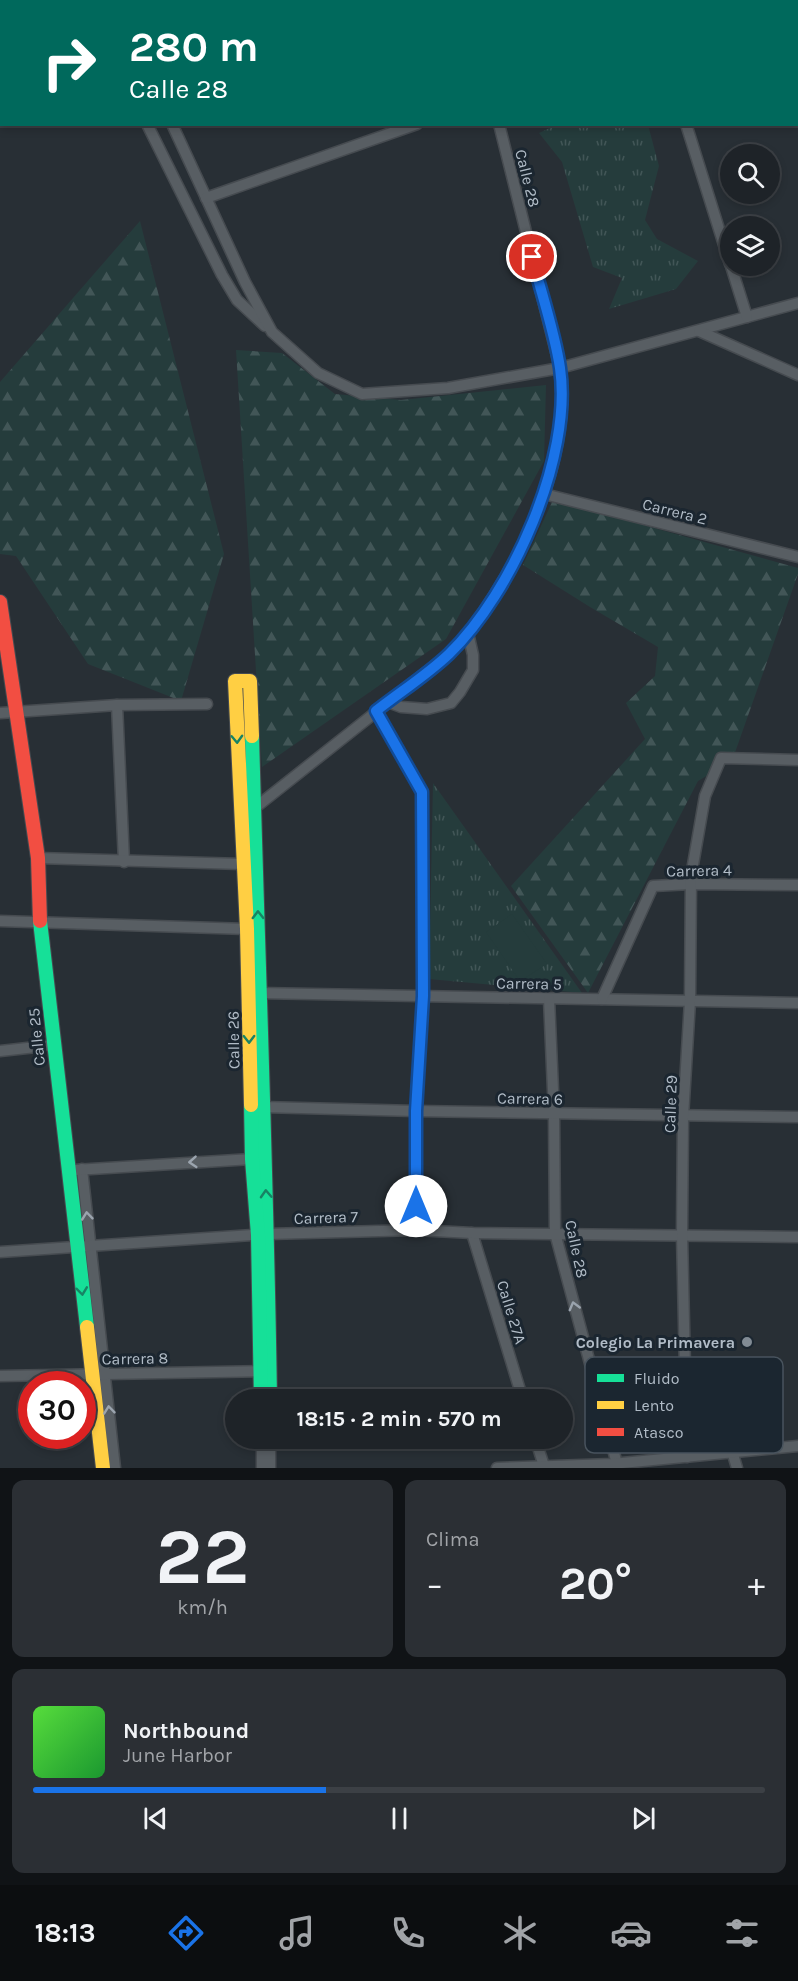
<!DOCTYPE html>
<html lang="es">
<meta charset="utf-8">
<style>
body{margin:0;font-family:Karla,sans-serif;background:#2b2f34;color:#f1f3f6;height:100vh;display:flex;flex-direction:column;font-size:22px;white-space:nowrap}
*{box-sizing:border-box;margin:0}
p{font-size:20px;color:#a1a4a8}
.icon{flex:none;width:33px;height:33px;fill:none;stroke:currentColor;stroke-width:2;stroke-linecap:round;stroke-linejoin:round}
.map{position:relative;height:1468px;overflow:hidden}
.side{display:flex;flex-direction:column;gap:12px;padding:12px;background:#101316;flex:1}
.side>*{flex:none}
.guide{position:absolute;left:0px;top:0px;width:798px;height:126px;box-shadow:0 3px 9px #0003,0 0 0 2px #3c4045;background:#00695c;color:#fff;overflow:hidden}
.tools{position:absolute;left:720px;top:144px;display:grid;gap:12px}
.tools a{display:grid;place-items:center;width:60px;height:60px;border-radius:50%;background:#1e2328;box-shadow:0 3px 9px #0003,0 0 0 2px #3c4045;font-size:30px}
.speed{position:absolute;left:18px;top:1371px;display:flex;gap:12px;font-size:30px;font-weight:700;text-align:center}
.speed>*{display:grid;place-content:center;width:78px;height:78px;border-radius:50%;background:#1e2328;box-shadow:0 3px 9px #0003,0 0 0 2px #3c4045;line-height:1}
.speed .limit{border:9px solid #d22;background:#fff;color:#111}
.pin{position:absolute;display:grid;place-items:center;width:51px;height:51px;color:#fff;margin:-26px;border:3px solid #fff;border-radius:50%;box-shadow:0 2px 6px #0007}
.me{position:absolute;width:66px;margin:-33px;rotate:0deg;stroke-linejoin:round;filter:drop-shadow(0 0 4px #0008)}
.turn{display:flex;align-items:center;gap:21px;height:126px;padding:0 30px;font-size:27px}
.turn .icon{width:78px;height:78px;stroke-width:2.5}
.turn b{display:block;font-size:42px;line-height:51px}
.big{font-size:45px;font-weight:700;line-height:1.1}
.side .card{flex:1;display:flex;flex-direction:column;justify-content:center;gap:9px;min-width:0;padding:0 21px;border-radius:12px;background:#2b2f34}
.side .dial{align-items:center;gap:0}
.dial b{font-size:78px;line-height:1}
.song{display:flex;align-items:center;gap:18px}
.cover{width:72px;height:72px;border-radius:9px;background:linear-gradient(135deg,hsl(110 70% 55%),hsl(130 70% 35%))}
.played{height:6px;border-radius:3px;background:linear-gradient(90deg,#1a73e8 40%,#3c4045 40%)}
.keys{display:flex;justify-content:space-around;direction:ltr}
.heat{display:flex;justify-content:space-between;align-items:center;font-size:33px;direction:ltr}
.side .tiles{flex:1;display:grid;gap:12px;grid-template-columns:1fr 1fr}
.card:last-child{grid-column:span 2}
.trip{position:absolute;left:225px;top:1389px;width:348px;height:60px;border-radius:30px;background:#1e2328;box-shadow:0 3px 9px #0003,0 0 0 2px #3c4045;font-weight:700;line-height:60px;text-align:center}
.menu{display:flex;height:96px;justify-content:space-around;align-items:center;background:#0c0e10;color:#a1a4a8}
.menu .icon{width:42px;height:42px}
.menu .on{color:#1a73e8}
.menu b{font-size:27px;color:#f1f3f6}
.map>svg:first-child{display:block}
.forest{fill:url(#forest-firs)}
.park{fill:url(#park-tufts)}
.pitch{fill:#253c3c}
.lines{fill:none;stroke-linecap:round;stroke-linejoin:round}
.street-casing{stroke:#464b50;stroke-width:13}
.fast-casing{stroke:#464b50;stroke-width:16}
.slow-casing{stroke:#464b50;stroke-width:16}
.jam-casing{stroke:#464b50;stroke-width:16}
.street{stroke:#585e63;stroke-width:10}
.fast{stroke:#16e098;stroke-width:14}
.slow{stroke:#ffcf43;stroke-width:14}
.jam{stroke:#f24e42;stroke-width:14}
.oneway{stroke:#188364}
.oneway2{stroke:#9ba4ae}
.route-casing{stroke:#114b97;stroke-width:15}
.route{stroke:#1a73e8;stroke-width:10}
.poi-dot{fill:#818b94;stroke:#1b2630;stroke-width:2}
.labels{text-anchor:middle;stroke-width:6;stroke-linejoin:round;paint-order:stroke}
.street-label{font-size:16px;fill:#b1bcc7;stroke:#1b2630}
.poi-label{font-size:16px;font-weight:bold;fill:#b1bcc7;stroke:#1b2630;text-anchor:end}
.key{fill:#1b2630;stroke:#48535d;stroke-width:1.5}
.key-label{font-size:16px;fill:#b1bcc7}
</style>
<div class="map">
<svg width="798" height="1468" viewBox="0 0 798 1468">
<defs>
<pattern id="forest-firs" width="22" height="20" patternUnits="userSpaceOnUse" patternTransform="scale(1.5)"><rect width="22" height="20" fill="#253c3c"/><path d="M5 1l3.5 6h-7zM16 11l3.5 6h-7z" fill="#425657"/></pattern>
<pattern id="park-tufts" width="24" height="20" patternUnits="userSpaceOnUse" patternTransform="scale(1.5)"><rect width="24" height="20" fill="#253c3c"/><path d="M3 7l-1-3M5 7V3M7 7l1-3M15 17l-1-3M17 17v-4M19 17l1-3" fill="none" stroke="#425657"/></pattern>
</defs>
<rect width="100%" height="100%" fill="#282f35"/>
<g class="forest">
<polygon points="140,221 224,554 181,701 88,664 16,556 0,554 0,382"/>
<polygon points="236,350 282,353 335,394 401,400 546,385 544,461 446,639 262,767"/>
<polygon points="553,500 798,568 798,574 732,761 698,781 588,993 511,886 645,739 626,703 655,676 658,647 590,607 523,565"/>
</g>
<g class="park">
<polygon points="556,125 648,125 659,166 645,220 657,239 698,261 676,289 609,309 622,278 593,267 562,162 539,133"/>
<polygon points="433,783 582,993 429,979"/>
</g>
<polygon class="pitch" points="512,914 547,964 520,981 486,932"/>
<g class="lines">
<defs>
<g id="street">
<polyline points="57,0 58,2"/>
<polyline points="117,0 118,2"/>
<polyline points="470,0 471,2"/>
<polyline points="648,0 648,2"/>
<polyline points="787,2 792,0"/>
<polyline points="147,124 222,275 237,300 265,326"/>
<polyline points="172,124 245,282 272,332 318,373 362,394 448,388 560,368 798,303"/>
<polyline points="686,124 730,264"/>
<polyline points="206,198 417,124"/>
<polyline points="731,266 747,317"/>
<polyline points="699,331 798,375"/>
<polyline points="544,494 798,557"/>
<polyline points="388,702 401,707 427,709 451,703 460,692 473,670 473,655 468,633"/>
<polyline points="117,705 124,862"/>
<polyline points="376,711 422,792 423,996 416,1111 416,1230"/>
<polyline points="0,713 117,705 207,704"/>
<path d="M251,811L448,655C457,645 468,636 475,624C520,561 558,483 562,405C562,393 560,380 560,368L499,124"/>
<polyline points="38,858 242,864"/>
<polyline points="0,921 247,929"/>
<polyline points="259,993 798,1003"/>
<polyline points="549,999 554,1113 555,1233 617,1464"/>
<polyline points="602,999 653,886 691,884 798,885"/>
<polyline points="0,1051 54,1045"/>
<polyline points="262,1107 416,1111 798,1117"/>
<polyline points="82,1169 115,1468"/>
<polyline points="75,1170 252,1159"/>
<polyline points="472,1233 523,1400"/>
<polyline points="0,1252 268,1234 416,1230 472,1233 798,1237"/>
<polyline points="0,1376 267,1371"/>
<polyline points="262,1438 262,1468"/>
<polyline points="270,1438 270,1468"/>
<polyline points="535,1438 544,1466"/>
<polyline points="732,1451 737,1468"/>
<polyline points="687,1457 682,1235 683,1117 690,1001 691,876 705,796 721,758 798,760"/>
<polyline points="497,1468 612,1464 798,1446"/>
</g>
<g id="fast">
<path d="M252,736C258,957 267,1179 270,1400"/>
<polyline points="40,921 87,1327"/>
<polyline points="251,1105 252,1159 258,1235 261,1400"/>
</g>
<g id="slow">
<polyline points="251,1105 247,929 235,681 250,681 252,736"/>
<polyline points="87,1327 103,1468"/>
</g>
<polyline id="jam" points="0,602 38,858 40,921"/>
</defs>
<use href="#street" class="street-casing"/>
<use href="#fast" class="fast-casing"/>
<use href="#slow" class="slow-casing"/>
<use href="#jam" class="jam-casing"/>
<use href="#street" class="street"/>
<use href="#fast" class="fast"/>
<use href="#slow" class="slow"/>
<use href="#jam" class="jam"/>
</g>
<defs><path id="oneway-chevron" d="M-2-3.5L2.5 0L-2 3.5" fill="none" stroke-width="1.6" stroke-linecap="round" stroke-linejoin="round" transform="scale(1.5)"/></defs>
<g class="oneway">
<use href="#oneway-chevron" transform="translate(237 739) rotate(88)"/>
<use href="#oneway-chevron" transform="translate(258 915) rotate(-91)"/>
<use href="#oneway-chevron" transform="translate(249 1039) rotate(89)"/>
<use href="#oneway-chevron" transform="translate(266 1194) rotate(-93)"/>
<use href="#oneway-chevron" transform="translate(82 1291) rotate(83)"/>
</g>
<g class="oneway2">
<use href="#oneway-chevron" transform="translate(193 1162) rotate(176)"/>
<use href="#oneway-chevron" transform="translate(87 1216) rotate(-96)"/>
<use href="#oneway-chevron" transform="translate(574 1306) rotate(-105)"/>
<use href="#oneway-chevron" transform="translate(109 1410) rotate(-96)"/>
</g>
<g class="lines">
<defs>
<path id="route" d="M416,1206V1111L423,996L422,792L376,711C400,692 427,675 449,654C512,593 573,457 560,368C555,333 541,292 532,257"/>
</defs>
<use href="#route" class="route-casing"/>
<use href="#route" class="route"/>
</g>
<circle class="poi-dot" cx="747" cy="1342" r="6"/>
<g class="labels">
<g class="street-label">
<text transform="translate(528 178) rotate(76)" y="6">Calle 28</text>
<text transform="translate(675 511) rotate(14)" y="6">Carrera 2</text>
<text transform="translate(699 870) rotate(-1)" y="6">Carrera 4</text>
<text transform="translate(529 983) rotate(1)" y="6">Carrera 5</text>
<text transform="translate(36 1037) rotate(-96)" y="6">Calle 25</text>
<text transform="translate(233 1040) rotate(-91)" y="6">Calle 26</text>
<text transform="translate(530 1098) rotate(1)" y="6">Carrera 6</text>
<text transform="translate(670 1104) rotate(-88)" y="6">Calle 29</text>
<text transform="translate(326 1217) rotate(-2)" y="6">Carrera 7</text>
<text transform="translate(577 1249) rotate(78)" y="6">Calle 28</text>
<text transform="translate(512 1312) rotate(73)" y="6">Calle 27A</text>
<text transform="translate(135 1358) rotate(-1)" y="6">Carrera 8</text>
</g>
<g class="poi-label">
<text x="735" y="1348">Colegio La Primavera</text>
</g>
</g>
<rect x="585" y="1357" width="198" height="96" rx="9" class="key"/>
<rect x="597" y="1374" width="27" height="8" fill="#16e098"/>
<rect x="597" y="1401" width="27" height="8" fill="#ffcf43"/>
<rect x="597" y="1428" width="27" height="8" fill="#f24e42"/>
<g class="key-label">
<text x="634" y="1384">Fluido</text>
<text x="634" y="1411">Lento</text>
<text x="634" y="1438">Atasco</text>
</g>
</svg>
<div class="tools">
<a><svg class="icon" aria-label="search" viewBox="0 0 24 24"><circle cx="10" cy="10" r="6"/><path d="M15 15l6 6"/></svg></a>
<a><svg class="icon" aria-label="layers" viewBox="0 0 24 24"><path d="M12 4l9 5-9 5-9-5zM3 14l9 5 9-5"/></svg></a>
</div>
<div class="speed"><div class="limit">30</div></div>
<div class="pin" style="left:532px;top:257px;background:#d93025"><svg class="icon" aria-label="arrive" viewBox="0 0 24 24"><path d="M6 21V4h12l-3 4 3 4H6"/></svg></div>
<svg class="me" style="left:416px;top:1206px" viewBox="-20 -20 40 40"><circle r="19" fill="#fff"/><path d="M0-13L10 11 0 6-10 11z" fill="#1a73e8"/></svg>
<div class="trip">18:15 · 2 min · 570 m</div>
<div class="guide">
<div class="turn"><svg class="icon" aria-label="right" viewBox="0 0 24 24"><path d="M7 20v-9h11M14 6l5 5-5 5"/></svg><div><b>280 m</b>Calle 28</div></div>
</div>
</div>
<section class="side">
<div class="tiles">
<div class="card dial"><b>22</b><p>km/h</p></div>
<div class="card"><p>Clima</p>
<div class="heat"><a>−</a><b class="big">20°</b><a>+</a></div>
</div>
<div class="card">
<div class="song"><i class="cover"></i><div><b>Northbound</b><p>June Harbor</p></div></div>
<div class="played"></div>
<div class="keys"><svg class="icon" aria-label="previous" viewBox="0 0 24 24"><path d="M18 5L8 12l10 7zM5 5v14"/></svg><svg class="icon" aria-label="pause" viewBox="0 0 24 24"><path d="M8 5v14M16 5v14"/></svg><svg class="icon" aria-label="next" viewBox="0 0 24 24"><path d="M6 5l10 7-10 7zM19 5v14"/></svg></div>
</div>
</div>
</section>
<nav class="menu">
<b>18:13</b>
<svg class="icon on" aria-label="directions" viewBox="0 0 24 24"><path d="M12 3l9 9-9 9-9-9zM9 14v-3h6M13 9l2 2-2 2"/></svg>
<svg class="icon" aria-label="music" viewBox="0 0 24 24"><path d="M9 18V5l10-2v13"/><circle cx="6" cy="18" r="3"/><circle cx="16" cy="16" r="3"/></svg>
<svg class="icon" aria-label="phone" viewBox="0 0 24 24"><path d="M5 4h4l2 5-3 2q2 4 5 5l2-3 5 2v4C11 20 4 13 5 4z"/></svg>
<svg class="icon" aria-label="climate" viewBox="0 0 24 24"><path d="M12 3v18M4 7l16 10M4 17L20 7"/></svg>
<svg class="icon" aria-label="car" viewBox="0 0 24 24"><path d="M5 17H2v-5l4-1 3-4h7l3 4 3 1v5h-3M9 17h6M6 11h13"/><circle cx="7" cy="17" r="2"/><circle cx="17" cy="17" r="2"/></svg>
<svg class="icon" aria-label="filters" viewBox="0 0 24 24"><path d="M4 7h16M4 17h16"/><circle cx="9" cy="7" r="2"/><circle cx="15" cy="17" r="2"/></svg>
</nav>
